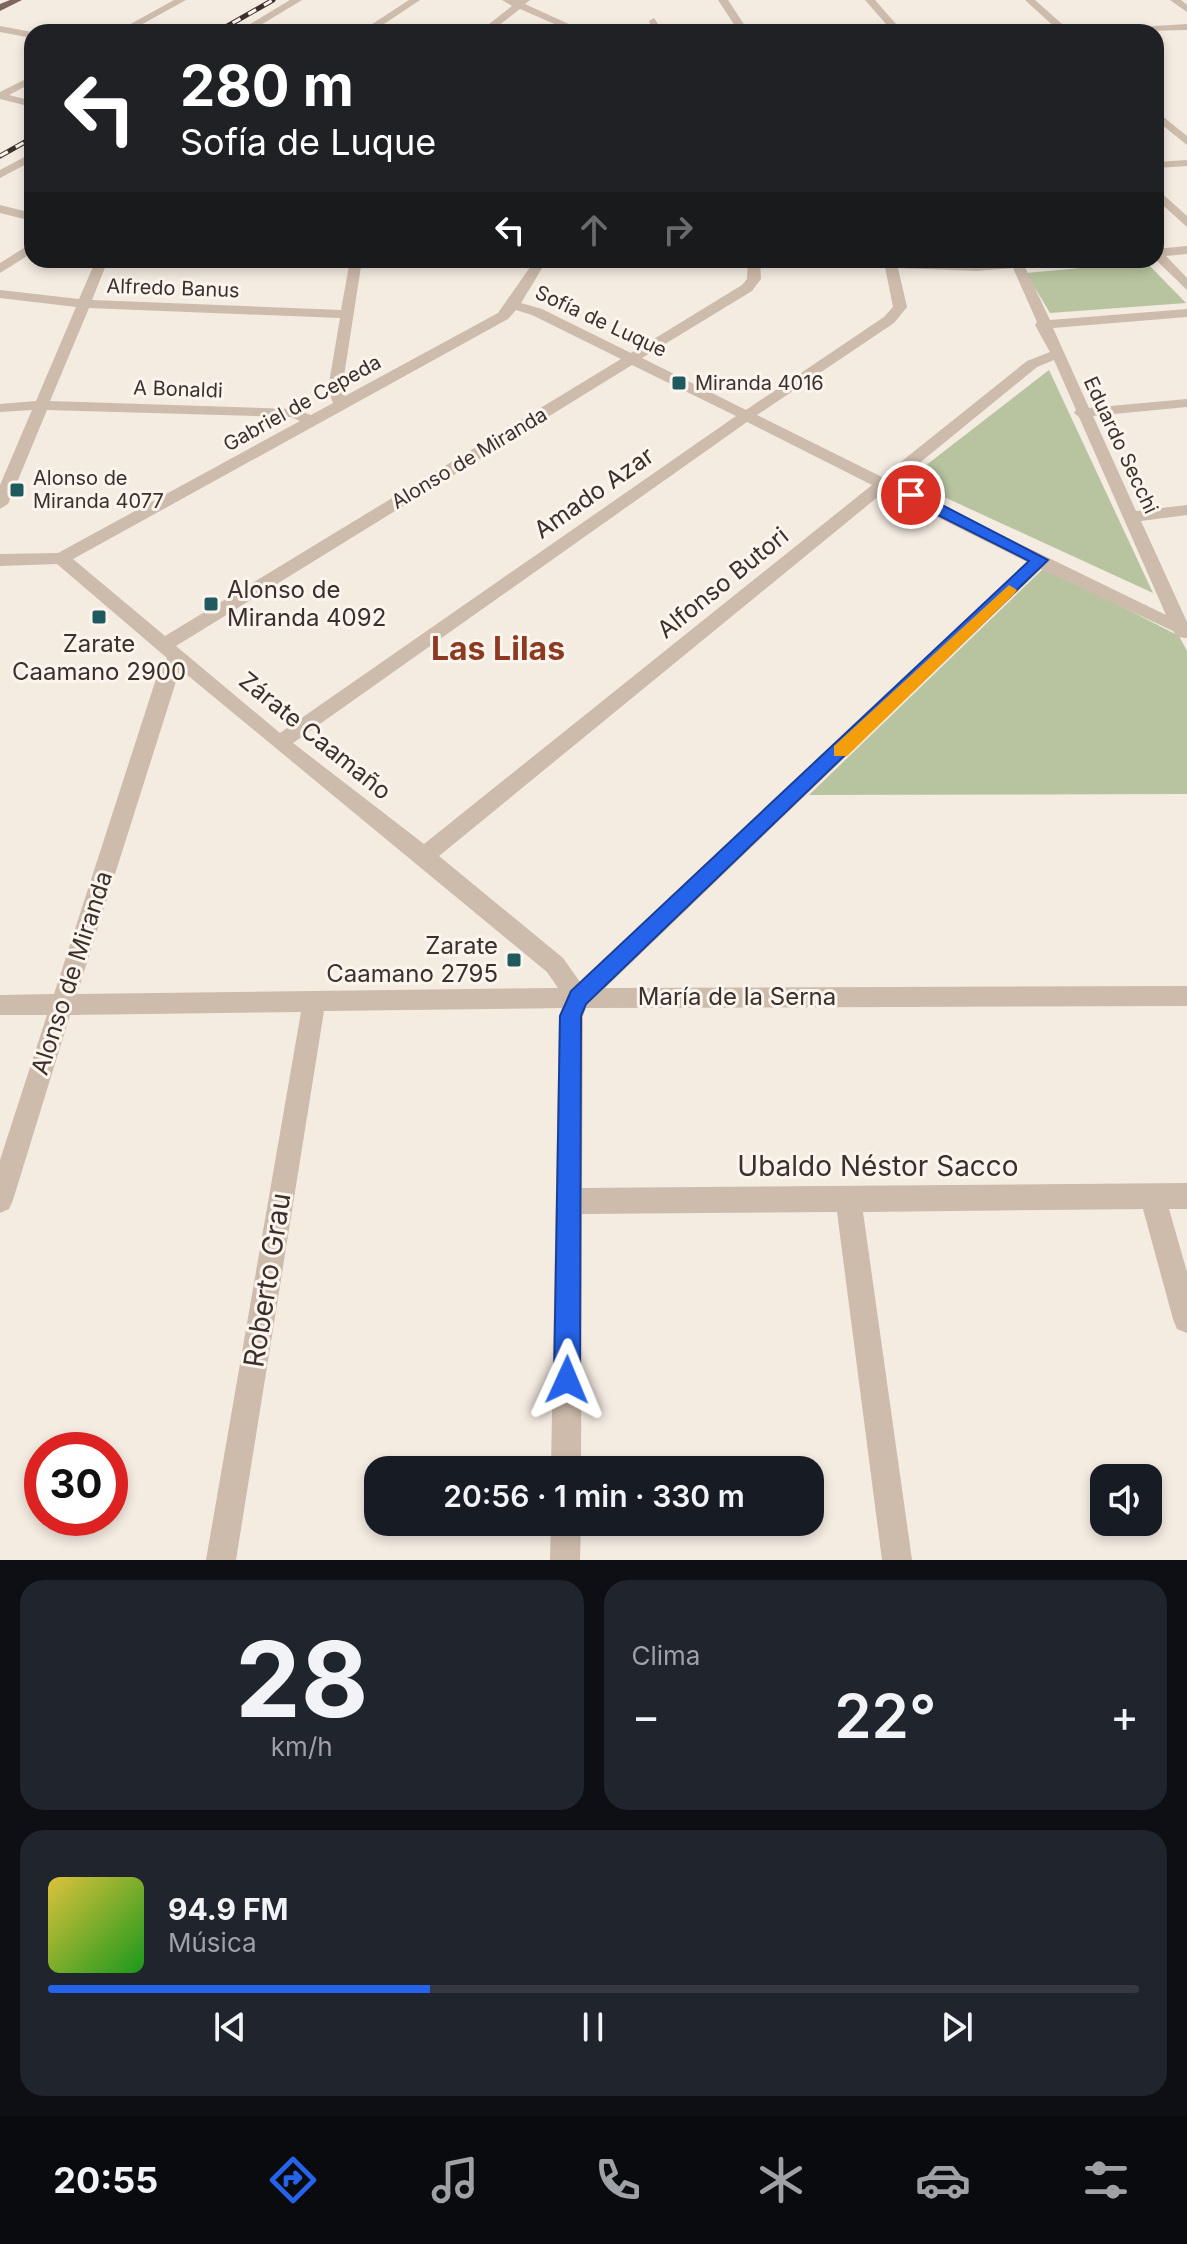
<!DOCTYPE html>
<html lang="es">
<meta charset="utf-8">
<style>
body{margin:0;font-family:Inter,sans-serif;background:#20242c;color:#f1f3f6;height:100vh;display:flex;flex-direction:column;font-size:30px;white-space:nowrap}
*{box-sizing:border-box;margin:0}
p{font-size:26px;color:#9ea1a6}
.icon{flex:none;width:44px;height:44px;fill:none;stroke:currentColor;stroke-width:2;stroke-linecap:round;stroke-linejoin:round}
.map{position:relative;height:1560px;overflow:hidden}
.panel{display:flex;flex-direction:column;gap:20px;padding:20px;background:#0d0f14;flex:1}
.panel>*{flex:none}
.guide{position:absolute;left:24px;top:24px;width:1140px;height:244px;border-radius:24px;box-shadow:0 4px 12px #0003;background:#202124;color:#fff;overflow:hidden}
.tools{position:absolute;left:1090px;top:1464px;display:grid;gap:16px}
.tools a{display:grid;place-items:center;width:72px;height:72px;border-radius:16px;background:#171b24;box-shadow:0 4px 12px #0003;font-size:40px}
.speed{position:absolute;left:24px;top:1432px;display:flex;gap:16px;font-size:40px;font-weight:700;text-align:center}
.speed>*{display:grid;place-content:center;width:104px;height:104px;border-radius:50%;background:#171b24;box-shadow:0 4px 12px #0003;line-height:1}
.speed .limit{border:12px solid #d22;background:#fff;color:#111}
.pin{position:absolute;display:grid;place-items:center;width:68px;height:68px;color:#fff;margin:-34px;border:4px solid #fff;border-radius:50%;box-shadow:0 2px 8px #0007}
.me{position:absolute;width:88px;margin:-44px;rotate:1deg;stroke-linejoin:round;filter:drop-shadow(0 0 6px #0008)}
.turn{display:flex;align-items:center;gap:28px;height:168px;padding:0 24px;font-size:36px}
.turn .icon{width:104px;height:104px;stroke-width:2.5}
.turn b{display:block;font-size:56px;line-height:68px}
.lanes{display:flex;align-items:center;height:76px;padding:0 24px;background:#0003;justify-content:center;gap:40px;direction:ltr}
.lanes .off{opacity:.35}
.big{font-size:60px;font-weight:600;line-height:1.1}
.panel .widget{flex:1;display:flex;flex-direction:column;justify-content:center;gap:12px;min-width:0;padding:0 28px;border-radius:24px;background:#20242c}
.panel .dial{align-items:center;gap:0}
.dial b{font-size:104px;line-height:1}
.song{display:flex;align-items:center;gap:24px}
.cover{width:96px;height:96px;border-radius:12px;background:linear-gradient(135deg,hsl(50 70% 55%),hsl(120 70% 35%))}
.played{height:8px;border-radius:4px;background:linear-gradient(90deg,#2563eb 35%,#363941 35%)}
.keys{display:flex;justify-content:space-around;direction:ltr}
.heat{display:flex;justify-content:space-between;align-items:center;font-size:44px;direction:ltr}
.panel .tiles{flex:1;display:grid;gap:20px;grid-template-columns:1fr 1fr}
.widget:last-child{grid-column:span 2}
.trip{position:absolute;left:364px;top:1456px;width:460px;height:80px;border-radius:24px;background:#171b24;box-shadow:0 4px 12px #0003;font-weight:600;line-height:80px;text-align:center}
.tab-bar{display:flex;height:128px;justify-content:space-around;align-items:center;background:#090b0e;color:#9ea1a6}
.tab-bar .icon{width:56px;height:56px}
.tab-bar .selected{color:#2563eb}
.tab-bar b{font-size:36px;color:#f1f3f6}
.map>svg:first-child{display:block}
.green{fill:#b8c4a0}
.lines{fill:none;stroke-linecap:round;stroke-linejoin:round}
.minor{fill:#cdbbac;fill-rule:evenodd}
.major{fill:#7d675c;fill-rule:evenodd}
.rail-casing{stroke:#3b302b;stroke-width:5}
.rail{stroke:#fbf5ee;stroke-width:3;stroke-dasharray:9;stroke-linecap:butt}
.route{fill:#2563eb;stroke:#184099;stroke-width:2}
.slow{fill:#f59e0b}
.poi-dot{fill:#1f5a5e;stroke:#fbf5ee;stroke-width:3}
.labels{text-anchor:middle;stroke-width:6;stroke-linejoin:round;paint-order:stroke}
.far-street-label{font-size:20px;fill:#3b302b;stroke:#fbf5ee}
.far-poi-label{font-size:20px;fill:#3b302b;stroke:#fbf5ee;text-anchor:start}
.street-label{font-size:24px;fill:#3b302b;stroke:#fbf5ee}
.poi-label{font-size:24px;fill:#3b302b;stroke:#fbf5ee;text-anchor:start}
.near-street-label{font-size:28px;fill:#3b302b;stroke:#fbf5ee}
.district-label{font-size:32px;font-weight:bold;fill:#8c3b22;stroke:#fbf5ee}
</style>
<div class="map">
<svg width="1187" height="1560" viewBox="0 0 1187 1560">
<rect width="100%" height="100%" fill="#f4ebe1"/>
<g class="green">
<polygon points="1146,262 1186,303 1050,313 1026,273"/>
<polygon points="1049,370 1153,593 907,480"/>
<polygon points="1045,567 1179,636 1187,651 1187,794 809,795"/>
</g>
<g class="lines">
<g class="minor">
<polygon points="174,0 186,0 128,32 116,32"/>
<polygon points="290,0 302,0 249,32 237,32"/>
<polygon points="409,0 420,0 372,32 360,32"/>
<polygon points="502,0 530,0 525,4 586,32 573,32 520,9 490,32 479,32 512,6"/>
<polygon points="718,0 728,0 749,32 739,32"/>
<polygon points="865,0 875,0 903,32 893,32"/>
<polygon points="1025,0 1035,0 1071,32 1060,32"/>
<polygon points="1170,0 1181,0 1187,5 1187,12"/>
<polygon points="654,18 663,32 653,32 649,21"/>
<polygon points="1187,24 1187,30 1101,32 1106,29"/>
<polygon points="0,26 32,32 32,38 0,32"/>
<polygon points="32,76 32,83 9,95 32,101 32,107 0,99 0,92"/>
<polygon points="1156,111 1187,136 1187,145 1156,120"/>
<polygon points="32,153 32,161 0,178 0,170"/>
<polygon points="1187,160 1187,166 1156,168 1156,162"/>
<polygon points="1156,188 1187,216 1187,227 1156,199"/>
<polygon points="0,205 32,213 32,221 0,213"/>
<polygon points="32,243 32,253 0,273 0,263"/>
<polygon points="1187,246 1187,254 1166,256 1187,278 1187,290 1156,260 1156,249"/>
<path d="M96,260H108L92,300L341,310L350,260H362L342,389L345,396L498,313L535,260H547L521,303L542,309L631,353L742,285L747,279L748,260H760L761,279L752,291L642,358L746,410L884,317L893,307L885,267L812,264L806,260L977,263L1076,260L1070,264L1025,267L1050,320L1187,309V317L1053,328L1089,408L1187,399V407L1093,416L1136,511L1187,505V515L1141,521L1187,622V638L1177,637L1173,631L1041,569L605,988L1187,986V1006L586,1008L583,1016L582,1188L1187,1183V1209H1169L1187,1272V1333L1177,1329L1173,1319L1143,1209L863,1212L912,1560H882L837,1212L582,1214L581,1470H551L559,1016L562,1008L324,1011L236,1560H206L301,1012L70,1015L13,1200L9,1209L0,1213V1160L47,1015H0V995L54,994L156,679L167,658L57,564L0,566V554L58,553L300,421L291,417L47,410L8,504L0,509V485L32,410L0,412V404L36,401L76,307L0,298V290L79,299ZM898,268L977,271L1013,268L1037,322L1035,325L1050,352L1027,361L882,477L757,415L894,323L907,307ZM89,308L340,318L328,389L333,403L311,415L293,409L50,401ZM516,310L532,315L621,359L165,636L73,559L508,319ZM1054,360L1076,410L1074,413L1079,417L1166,615L895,483L1037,367ZM632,365L736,416L280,733L176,646ZM747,422L872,485L424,844L293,743ZM885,491L1027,562L580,982L563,958L439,856ZM180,669L547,972L558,988L77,994Z"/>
<polygon points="551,1522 581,1522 580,1560 550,1560"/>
</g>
<polygon class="major" points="10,0 22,0 0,11 0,4"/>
<defs>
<g id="rail">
<polyline points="217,32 273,0"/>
<polyline points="0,156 32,138"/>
</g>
</defs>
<use href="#rail" class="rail-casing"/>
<use href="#rail" class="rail"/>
</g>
<polygon class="route" points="906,492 917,492 1048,560 586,1004 581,1016 580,1380 576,1390 567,1393 558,1390 554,1380 560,1016 571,991 1029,561 906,499"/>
<polygon class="slow" points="1009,585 1017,590 1014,594 847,756 834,756 834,746"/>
<g class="poi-dot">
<rect x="671" y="375" width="16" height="16" rx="4"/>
<rect x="9" y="482" width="16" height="16" rx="4"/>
<rect x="203" y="596" width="16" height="16" rx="4"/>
<rect x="91" y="609" width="16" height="16" rx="4"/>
<rect x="506" y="952" width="16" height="16" rx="4"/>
</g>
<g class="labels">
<g class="far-street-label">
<text transform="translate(173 288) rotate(2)" y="7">Alfredo Banus</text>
<text transform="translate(601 321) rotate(25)" y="7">Sofía de Luque</text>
<text transform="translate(178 389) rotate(2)" y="7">A Bonaldi</text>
<text transform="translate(302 403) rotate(-29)" y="7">Gabriel de Cepeda</text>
<text transform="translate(1121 445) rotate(65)" y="7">Eduardo Secchi</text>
<text transform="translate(469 458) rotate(-31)" y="7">Alonso de Miranda</text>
</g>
<g class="far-poi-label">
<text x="695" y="390">Miranda 4016</text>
<text x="33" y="485">Alonso de<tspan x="33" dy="23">Miranda 4077</tspan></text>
</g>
<g class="street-label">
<text transform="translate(594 493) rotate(-35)" y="8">Amado Azar</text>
<text transform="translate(723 583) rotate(-39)" y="8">Alfonso Butori</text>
<text transform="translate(315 736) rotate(39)" y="8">Zárate Caamaño</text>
<text transform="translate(72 973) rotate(-72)" y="8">Alonso de Miranda</text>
<text x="737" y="1005">María de la Serna</text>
</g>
<g class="poi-label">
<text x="227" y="598">Alonso de<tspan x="227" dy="28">Miranda 4092</tspan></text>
<text x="99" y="652" text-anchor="middle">Zarate<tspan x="99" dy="28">Caamano 2900</tspan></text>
<text x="498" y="954" text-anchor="end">Zarate<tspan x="498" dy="28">Caamano 2795</tspan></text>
</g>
<g class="near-street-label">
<text x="878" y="1176">Ubaldo Néstor Sacco</text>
<text transform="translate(267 1280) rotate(-81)" y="10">Roberto Grau</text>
</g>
<g class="district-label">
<text x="498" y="660">Las Lilas</text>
</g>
</g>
</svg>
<div class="tools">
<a><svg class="icon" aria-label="sound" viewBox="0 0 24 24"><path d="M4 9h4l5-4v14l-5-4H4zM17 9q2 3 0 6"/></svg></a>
</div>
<div class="speed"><div class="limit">30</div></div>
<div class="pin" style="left:911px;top:495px;background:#d93025"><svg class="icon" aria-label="arrive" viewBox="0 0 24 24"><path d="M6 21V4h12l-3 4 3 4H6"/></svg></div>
<svg class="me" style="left:567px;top:1380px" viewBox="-20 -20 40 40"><path d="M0-17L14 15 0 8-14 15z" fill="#2563eb" stroke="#fff" stroke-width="4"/></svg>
<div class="trip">20:56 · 1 min · 330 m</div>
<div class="guide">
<div class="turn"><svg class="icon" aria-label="left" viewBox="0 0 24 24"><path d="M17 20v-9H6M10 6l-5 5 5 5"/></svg><div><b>280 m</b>Sofía de Luque</div></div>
<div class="lanes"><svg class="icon" aria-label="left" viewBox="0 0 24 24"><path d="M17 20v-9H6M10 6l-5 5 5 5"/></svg><svg class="icon off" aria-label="ahead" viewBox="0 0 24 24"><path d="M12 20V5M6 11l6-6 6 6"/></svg><svg class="icon off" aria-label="right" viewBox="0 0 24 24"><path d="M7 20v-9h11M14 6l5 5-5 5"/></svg></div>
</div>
</div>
<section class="panel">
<div class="tiles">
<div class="widget dial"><b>28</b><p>km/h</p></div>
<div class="widget"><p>Clima</p>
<div class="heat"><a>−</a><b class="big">22°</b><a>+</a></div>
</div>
<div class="widget">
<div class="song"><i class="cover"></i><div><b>94.9 FM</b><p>Música</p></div></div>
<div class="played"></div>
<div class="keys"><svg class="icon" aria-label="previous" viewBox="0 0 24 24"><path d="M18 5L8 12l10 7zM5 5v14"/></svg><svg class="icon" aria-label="pause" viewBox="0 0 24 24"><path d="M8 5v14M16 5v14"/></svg><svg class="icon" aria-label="next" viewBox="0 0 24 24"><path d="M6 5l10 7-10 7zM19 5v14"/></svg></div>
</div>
</div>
</section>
<nav class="tab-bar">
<b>20:55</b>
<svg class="icon selected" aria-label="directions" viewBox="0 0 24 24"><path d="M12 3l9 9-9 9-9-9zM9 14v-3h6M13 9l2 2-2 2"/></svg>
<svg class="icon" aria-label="music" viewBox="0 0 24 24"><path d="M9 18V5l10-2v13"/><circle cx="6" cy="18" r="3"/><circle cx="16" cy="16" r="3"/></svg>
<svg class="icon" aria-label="phone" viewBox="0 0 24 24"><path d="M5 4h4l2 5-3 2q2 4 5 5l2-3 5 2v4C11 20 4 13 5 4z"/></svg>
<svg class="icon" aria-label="climate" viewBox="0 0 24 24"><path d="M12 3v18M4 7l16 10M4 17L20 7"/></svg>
<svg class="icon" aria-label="car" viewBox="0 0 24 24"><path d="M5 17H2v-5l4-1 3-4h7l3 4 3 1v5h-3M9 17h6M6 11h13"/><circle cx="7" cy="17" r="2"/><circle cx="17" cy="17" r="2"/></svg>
<svg class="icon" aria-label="filters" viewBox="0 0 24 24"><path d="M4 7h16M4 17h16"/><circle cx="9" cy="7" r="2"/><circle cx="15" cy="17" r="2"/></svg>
</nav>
